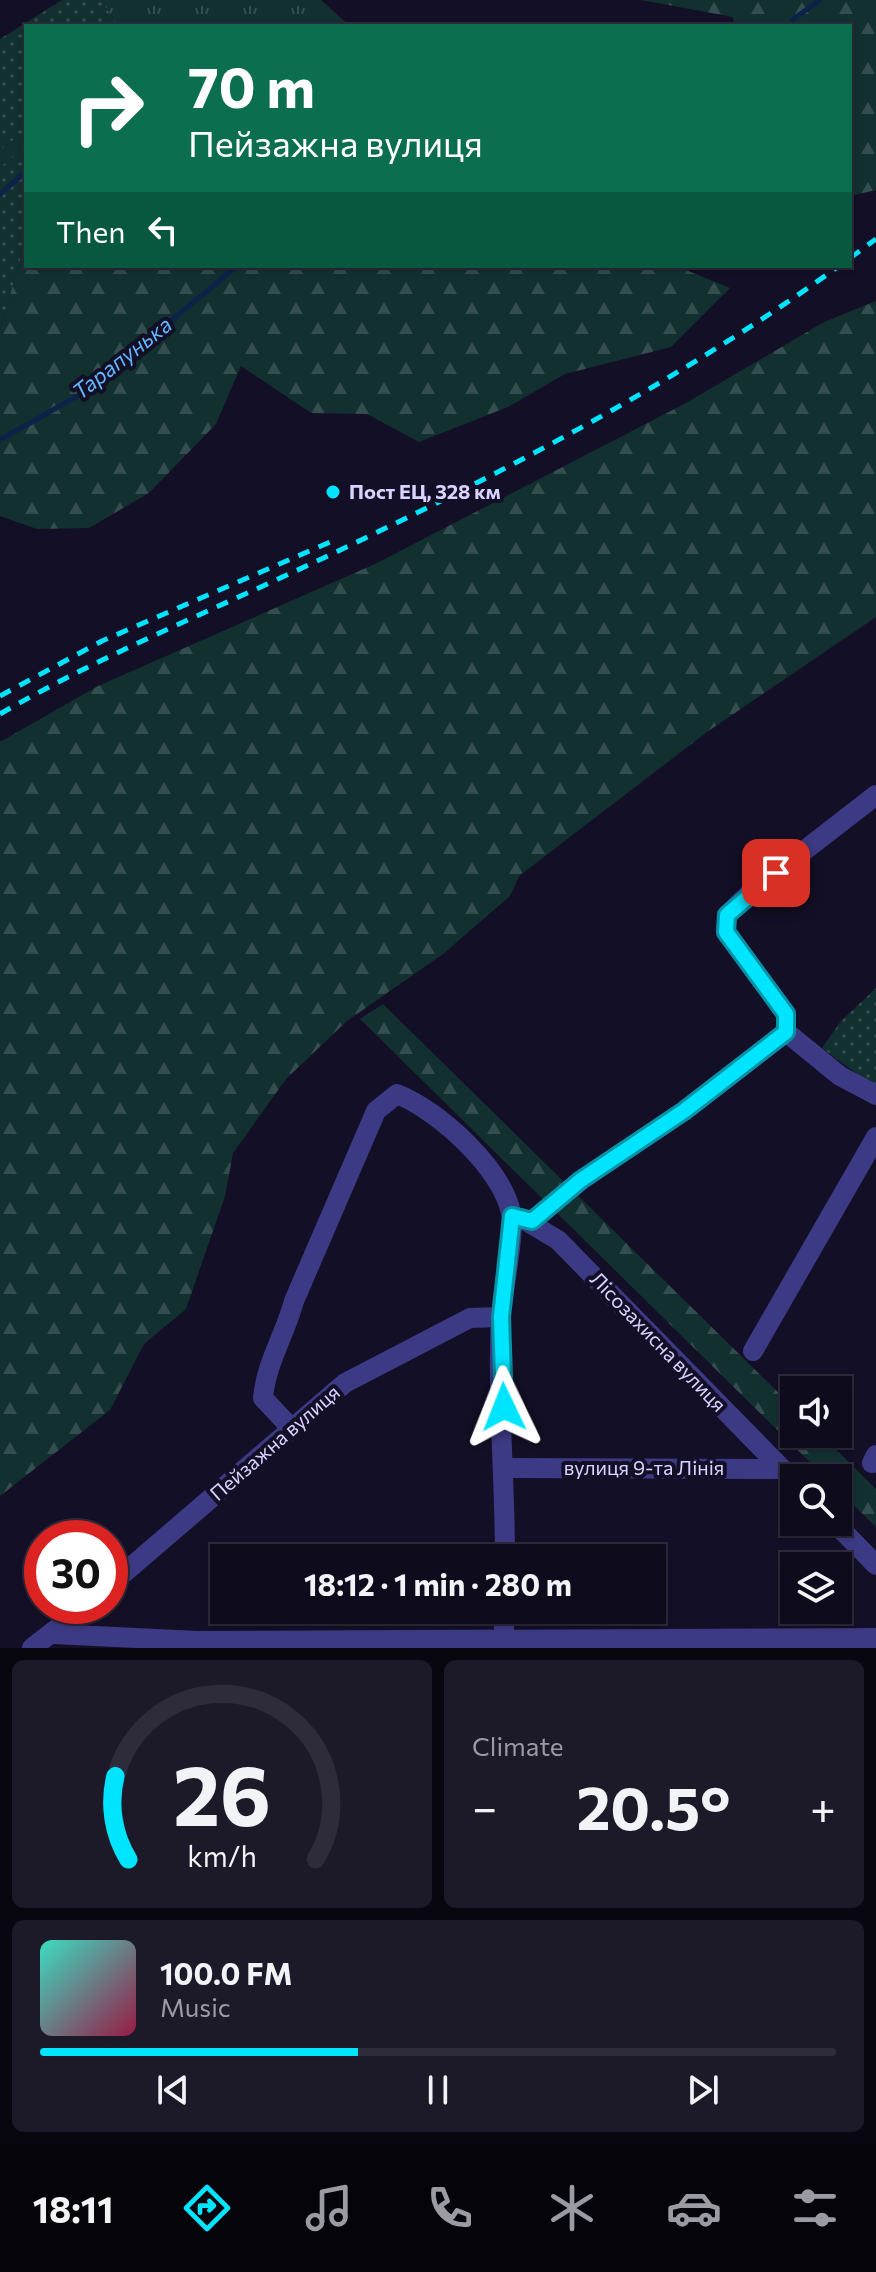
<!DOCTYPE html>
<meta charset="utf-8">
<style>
body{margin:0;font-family:Commissioner,sans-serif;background:#1c1929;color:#f1f3f6;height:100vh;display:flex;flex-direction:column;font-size:30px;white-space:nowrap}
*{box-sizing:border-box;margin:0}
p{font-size:26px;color:#9b9ba3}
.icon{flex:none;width:44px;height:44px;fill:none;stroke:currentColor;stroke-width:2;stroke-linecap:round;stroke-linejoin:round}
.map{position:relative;height:1648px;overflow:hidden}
.sheet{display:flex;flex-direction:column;gap:12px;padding:12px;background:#08060f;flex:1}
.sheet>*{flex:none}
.guide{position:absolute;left:24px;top:24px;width:828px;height:244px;border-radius:0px;box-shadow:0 2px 6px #0004,0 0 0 2px #2e2b3b;background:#0b6e4f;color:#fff;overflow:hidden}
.fabs{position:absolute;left:780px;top:1376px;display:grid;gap:16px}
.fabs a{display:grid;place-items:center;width:72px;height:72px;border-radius:0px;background:#0e0b1c;box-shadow:0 2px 6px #0004,0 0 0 2px #2e2b3b;font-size:40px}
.speed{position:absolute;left:24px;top:1520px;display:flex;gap:16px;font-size:40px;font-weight:700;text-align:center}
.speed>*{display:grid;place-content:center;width:104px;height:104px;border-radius:50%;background:#0e0b1c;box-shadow:0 2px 6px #0004,0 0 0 2px #2e2b3b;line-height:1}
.speed .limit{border:12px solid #d22;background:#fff;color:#111}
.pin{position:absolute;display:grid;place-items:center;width:68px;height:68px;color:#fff;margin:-34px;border-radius:16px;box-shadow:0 4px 12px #0006}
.me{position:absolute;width:88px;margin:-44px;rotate:358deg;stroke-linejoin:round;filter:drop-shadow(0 0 6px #0008)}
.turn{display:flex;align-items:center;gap:28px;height:168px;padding:0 32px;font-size:36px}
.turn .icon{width:104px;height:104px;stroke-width:2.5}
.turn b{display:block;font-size:56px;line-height:68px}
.then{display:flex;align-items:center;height:76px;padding:0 32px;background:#0003;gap:16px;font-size:30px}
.big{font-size:60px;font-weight:700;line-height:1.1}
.sheet .widget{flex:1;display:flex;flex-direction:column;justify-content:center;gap:12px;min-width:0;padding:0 28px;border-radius:12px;background:#1c1929}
.sheet .dial{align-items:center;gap:0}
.dial svg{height:208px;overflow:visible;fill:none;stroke:#2e2b3b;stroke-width:7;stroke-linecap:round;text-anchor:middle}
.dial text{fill:#f1f3f6;stroke:none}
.song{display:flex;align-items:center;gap:24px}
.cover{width:96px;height:96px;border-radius:12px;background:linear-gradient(135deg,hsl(170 70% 55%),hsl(340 70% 35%))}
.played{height:8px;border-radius:4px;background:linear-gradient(90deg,#00e5ff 40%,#2e2b3b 40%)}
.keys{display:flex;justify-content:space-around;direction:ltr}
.heat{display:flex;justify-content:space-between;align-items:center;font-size:44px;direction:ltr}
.sheet .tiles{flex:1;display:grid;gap:12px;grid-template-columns:1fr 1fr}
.widget:last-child{grid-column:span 2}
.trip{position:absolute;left:210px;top:1544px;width:456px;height:80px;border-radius:0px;background:#0e0b1c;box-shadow:0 2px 6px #0004,0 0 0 2px #2e2b3b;font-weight:700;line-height:80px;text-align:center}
.dock{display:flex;height:128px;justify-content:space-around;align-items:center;background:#06040b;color:#9b9ba3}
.dock .icon{width:56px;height:56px}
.dock .current{color:#00e5ff}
.dock b{font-size:36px;color:#f1f3f6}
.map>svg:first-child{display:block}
.grass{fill:url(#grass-tufts)}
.forest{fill:url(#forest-firs)}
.park{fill:url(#park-dots)}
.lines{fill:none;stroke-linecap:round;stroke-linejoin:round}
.stream{stroke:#0c2248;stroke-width:5}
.minor{stroke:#3d3a85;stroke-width:20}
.rail{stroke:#00e5ff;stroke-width:5;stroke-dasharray:12 10;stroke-linecap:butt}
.route-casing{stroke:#0095a6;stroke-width:20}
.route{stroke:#00e5ff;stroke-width:14}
.poi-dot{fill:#00e5ff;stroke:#130f26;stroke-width:3}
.labels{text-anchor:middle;stroke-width:8;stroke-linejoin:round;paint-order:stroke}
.poi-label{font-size:20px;font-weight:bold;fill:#d9d4ff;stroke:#130f26;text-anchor:start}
.street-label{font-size:20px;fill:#d9d4ff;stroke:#130f26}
.water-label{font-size:22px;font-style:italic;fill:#62b6ff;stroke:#130f26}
</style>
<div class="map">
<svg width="876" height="1648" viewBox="0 0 876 1648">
<defs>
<pattern id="grass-tufts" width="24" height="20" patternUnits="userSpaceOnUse" patternTransform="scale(2)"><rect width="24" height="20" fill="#12302f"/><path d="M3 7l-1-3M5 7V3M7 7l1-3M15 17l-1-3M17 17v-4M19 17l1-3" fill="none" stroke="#344d4e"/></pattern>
<pattern id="forest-firs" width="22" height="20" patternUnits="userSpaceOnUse" patternTransform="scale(2)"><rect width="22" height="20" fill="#12302f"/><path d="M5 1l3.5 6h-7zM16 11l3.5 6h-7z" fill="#344d4e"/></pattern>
<pattern id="park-dots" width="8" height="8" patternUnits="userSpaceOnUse" patternTransform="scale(2)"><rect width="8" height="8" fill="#12302f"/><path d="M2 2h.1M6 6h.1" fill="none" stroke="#344d4e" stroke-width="1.8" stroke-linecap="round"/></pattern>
</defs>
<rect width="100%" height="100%" fill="#130f26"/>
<g class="grass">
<polygon points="101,0 321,0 350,26 119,26"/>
<polygon points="17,137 26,147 0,167 0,150"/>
</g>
<g class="forest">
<polygon points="641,0 876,0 876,190 850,196 850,26 734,26 733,17"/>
<polygon points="26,240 26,266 676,266 730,288 671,347 565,374 508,407 419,442 367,414 311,413 241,366 216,424 149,493 89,528 37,529 0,516 0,329"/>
<polygon points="876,301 876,617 707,732 519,876 510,896 443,954 347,1021 286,1079 233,1153 225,1196 186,1309 144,1344 110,1410 0,1496 0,742 98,686 375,564 686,403 824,322"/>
<polygon points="383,1004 794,1408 794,1434 820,1434 876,1489 876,1527 838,1490 838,1478 826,1478 360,1019"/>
</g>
<g class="park">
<polygon points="62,0 101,0 119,26 26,26 26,240 0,329 0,167 25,147 17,137 0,150 0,39"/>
<polygon points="876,988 876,1088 822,1048 841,1021"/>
</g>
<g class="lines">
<g class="stream">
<polyline points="792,20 820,0"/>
<polyline points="0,194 24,173"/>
<polyline points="0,440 88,390 237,266"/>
</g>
<g class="minor">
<polyline points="786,1032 840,1076 876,1095"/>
<polyline points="521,1218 558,1240 794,1481"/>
<polyline points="532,1221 581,1180 684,1111 786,1032 786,1014 726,932 727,915 751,892 876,795"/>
<polyline points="753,1351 876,1137"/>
<path d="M292,1429L263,1398C266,1363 285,1335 294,1301L376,1111L397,1094C438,1110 502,1168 511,1213C515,1232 503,1291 501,1315C497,1395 505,1478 505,1558"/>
<polyline points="872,1463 876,1455"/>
<polyline points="505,1468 783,1469"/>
<polyline points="834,1522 876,1565"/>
<polyline points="110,1585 345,1383 470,1318 501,1317"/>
<polyline points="53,1634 198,1641 876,1638"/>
<polyline points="32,1648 86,1606"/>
<polyline points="504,1648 504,1610"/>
</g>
<g class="rail">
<polyline points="850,258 876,239"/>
<polyline points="0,696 102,641 337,539"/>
<path d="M0,714C102,655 211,611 317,561C497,476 677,383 839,266"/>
</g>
</g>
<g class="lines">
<defs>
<polyline id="route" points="504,1407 501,1317 512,1216 532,1221 581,1180 684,1111 786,1032 786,1014 726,932 727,915 776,873"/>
</defs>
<use href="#route" class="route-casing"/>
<use href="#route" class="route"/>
</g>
<circle class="poi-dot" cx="333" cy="492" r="8"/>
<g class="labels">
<g class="poi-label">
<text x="349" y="499">Пост ЕЦ, 328 км</text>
</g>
<g class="street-label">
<text transform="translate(658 1342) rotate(46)" y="7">Лісозахисна вулиця</text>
<text transform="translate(275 1443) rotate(-41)" y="7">Пейзажна вулиця</text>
<text x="644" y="1475">вулиця 9-та Лінія</text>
</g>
<g class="water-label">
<text transform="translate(122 358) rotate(-38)" y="8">Тарапунька</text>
</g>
</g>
</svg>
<div class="fabs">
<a><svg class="icon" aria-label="sound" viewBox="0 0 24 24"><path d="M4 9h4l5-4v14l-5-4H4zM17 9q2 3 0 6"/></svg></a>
<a><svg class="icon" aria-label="search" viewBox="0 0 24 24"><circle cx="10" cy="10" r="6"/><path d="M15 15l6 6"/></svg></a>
<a><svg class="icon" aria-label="layers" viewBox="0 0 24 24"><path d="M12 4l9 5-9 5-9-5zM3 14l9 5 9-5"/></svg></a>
</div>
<div class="speed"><div class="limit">30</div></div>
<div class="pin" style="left:776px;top:873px;background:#d93025"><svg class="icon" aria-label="arrive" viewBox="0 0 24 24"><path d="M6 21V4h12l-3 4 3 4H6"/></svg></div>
<svg class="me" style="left:504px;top:1407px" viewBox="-20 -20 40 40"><path d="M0-17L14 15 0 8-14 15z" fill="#00e5ff" stroke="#fff" stroke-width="4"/></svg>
<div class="trip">18:12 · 1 min · 280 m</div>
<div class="guide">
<div class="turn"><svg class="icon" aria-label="right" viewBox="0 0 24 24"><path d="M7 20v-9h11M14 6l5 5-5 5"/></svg><div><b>70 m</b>Пейзажна вулиця</div></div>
<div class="then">Then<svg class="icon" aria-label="left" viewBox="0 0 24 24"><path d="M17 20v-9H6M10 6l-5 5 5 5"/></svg></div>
</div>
</div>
<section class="sheet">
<div class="tiles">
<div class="widget dial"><svg viewBox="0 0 100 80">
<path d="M14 69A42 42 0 1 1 86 69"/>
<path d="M14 69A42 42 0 0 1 9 37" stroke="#00e5ff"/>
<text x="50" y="56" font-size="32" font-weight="700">26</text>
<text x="50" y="72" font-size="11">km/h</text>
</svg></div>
<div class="widget"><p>Climate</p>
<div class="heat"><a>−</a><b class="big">20.5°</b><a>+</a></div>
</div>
<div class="widget">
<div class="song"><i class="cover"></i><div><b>100.0 FM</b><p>Music</p></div></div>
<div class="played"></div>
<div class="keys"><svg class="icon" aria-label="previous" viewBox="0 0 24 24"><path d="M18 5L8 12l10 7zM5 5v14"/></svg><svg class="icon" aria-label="pause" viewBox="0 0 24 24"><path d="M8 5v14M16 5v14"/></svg><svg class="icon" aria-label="next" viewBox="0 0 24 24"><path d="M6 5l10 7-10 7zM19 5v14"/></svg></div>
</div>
</div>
</section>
<nav class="dock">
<b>18:11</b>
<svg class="icon current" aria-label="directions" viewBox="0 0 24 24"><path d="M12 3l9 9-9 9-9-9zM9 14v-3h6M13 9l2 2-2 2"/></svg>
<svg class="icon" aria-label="music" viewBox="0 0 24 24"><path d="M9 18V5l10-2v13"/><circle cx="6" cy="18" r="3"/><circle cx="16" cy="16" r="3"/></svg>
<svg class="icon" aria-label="phone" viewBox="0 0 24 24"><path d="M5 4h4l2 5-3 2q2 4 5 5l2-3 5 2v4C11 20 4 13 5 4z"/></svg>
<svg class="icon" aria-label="climate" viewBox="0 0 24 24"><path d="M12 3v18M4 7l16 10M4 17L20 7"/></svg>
<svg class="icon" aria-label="car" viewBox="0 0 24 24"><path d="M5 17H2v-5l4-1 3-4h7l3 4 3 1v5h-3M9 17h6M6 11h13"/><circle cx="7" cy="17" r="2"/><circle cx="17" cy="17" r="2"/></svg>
<svg class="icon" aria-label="filters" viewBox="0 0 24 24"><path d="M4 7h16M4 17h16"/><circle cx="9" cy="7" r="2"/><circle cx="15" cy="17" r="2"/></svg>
</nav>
